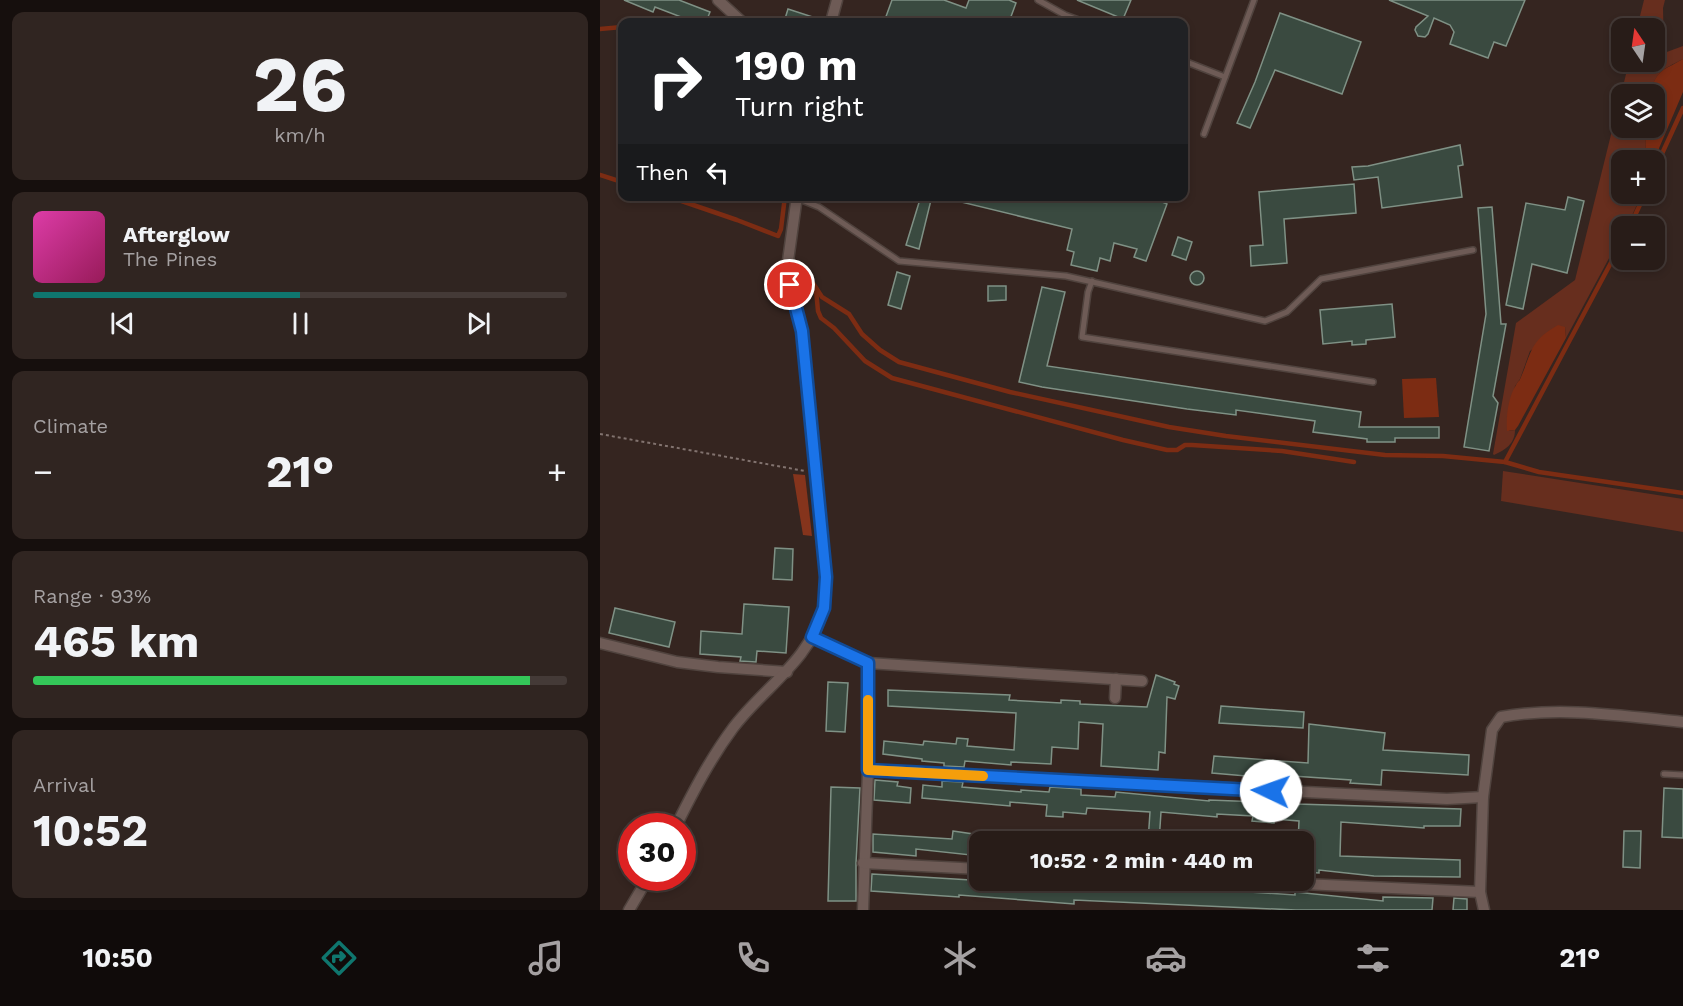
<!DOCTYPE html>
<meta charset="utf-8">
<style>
body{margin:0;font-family:"Work Sans",sans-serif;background:#302521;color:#f1f3f6;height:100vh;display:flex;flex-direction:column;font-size:22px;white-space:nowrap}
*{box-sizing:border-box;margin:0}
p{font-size:20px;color:#a5a1a2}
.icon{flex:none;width:33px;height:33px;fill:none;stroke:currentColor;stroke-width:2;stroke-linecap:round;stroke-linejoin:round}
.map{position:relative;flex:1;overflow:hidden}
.sheet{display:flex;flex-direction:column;gap:12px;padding:12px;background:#160f0d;width:600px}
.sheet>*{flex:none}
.banner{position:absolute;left:18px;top:18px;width:570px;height:183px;border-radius:12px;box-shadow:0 3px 9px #0003,0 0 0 2px #443a37;background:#202124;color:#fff;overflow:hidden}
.needle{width:39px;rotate:347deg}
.buttons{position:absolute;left:1011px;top:18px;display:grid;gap:12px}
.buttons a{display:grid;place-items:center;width:54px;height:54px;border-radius:12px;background:#281c18;box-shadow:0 3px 9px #0003,0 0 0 2px #443a37;font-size:30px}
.speed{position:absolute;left:18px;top:813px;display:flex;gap:12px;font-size:30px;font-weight:700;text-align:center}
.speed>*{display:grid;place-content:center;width:78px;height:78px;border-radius:50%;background:#281c18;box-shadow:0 3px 9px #0003,0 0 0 2px #443a37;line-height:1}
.speed .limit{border:9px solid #d22;background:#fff;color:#111}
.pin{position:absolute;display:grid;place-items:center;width:51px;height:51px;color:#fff;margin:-26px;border:3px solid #fff;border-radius:50%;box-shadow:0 2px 6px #0007}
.me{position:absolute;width:66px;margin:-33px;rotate:273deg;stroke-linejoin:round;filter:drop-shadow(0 0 4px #0008)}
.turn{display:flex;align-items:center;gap:21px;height:126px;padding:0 18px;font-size:27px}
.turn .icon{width:78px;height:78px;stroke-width:2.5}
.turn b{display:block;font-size:42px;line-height:51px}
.then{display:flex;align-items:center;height:57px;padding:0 18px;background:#0003;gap:12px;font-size:22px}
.big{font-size:45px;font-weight:700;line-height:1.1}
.sheet .card{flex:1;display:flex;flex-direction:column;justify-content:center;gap:9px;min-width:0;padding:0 21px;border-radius:12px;background:#302521}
.sheet .dial{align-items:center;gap:0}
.dial b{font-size:78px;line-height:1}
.song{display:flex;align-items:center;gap:18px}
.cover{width:72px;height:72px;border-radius:9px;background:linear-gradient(135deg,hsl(320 70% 55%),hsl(330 70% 35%))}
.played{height:6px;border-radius:3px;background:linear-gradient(90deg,#0f766e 50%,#443a37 50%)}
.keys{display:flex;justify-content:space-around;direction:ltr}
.heat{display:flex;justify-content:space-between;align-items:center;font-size:33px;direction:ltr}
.charge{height:9px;border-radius:4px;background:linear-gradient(90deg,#34c759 93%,#443a37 0)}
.trip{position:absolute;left:369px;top:831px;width:345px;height:60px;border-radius:12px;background:#281c18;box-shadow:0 3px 9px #0003,0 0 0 2px #443a37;font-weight:700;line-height:60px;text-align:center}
.dock{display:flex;height:96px;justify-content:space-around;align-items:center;background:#100b0a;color:#a5a1a2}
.dock .icon{width:42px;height:42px}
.dock .on{color:#0f766e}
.dock b{font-size:27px;color:#f1f3f6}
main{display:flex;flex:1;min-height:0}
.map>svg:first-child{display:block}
.green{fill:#672e1e}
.forest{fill:#85341c}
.water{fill:#7c2c13}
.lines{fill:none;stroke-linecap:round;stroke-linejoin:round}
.stream{stroke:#7c2c13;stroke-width:4.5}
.building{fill:#3a4a40;stroke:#7f9185;stroke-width:1.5}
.lane-casing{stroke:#50433e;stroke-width:8}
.street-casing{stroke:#50433e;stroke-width:13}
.path{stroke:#82736f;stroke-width:2;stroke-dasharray:3 3;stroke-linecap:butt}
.lane{stroke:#6e5b56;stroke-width:5}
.street{stroke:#6e5b56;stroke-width:10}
.route-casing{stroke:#114b97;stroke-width:15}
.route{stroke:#1a73e8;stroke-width:10}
.slow{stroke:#f59e0b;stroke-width:10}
</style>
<main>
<section class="sheet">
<div class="card dial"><b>26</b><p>km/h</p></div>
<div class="card">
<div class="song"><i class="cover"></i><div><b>Afterglow</b><p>The Pines</p></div></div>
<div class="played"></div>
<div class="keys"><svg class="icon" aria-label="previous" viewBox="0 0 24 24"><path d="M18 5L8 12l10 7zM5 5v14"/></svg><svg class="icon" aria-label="pause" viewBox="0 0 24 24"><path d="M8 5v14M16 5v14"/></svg><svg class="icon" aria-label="next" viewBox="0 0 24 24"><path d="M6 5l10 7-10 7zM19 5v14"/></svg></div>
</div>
<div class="card"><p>Climate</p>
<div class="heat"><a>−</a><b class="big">21°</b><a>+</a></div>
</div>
<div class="card"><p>Range · 93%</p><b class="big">465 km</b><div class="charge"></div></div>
<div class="card"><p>Arrival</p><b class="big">10:52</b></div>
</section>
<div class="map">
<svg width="1083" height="910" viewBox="0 0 1083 910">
<rect width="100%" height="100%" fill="#352520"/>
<g class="green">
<path d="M1044,0H1065L1063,8L1064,53L1083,46V59C1062,70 1056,71 1050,94H1022V128H1045L1046,160H1022V194H1042L1027,226H1022L1021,236L966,338L965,327L930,351L920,379L915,386L909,431L915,430C915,444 905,450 894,455L893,454L916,323L975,280L1029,62H1054V28H1037Z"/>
<polygon points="903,471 1083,499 1083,532 901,501"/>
</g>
<polygon class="forest" points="193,474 205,475 212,536 203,535"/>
<g class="water">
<path d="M1083,59V92L1054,160H1046L1045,128H1054V94H1050C1056,70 1062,71 1083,59Z"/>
<path d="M958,325L965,327L966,338L918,426L915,430L907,431C906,416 908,398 916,385C920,378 918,384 921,377C932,351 930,341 958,325Z"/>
<polygon points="836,378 839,417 804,418 802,379"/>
</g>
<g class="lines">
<g class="stream">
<polyline points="0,29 22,27"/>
<polyline points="1054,171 1083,108"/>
<polyline points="0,175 22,182"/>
<polyline points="67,196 137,220 178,236 181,229 185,196"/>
<polyline points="1030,226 1045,194"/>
<polyline points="211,280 222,297 249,314 262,334 280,350 299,362 410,392 569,427 626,436 785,455 843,456 905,462 1022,242"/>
<polyline points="216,290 218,311 221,318 234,328 265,361 292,378 523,440 567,450 577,450 585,445 592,445 682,451 754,462"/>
<polyline points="905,462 939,472 1083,493"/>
</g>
</g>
<g class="building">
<polygon points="24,0 79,0 110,12 106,22 94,22 55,7 53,12"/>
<polygon points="292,0 344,0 366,8 369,0 409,0 416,3 409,22 284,22"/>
<polygon points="477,0 531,0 523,19"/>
<polygon points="789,0 925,0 906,46 894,42 888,58 850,44 854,32 850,25 834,18 828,34 825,37 818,36 815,30 816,27 828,16"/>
<polygon points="188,9 222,20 222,22 184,22"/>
<polygon points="680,13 761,42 742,94 675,70 650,128 637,123 655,82"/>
<polygon points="860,145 863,165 858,166 862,197 782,208 778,177 754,180 752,167 768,166"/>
<polygon points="754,184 756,213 684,219 687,263 651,266 650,246 663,245 659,192"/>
<polygon points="321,196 332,196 319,249 306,245"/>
<polygon points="358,196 536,196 554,201 555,199 567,204 546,261 534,257 537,249 514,243 510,261 500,258 497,271 471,265 474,252 467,250 472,229 357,201"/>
<polygon points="968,197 984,201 967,273 932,264 923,309 906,305 926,203 965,210"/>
<polygon points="892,207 901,324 906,324 893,396 898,403 889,451 864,447 886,314 878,208"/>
<polygon points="578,237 592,242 586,260 572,255"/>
<circle cx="597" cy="278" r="7"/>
<polygon points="297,272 310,276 301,309 288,305"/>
<polygon points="388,286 406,286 406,300 388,301"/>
<polygon points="442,287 465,292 447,366 761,412 759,427 839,427 839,438 795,438 795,442 767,442 767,439 713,432 715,421 636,410 636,415 587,409 442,387 419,382"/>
<polygon points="792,304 795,337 766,340 766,344 752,345 752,341 723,344 720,310"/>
<polygon points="175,548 193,549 192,580 173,579"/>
<polygon points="144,604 189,607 186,653 157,651 156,662 140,661 141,657 100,654 101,631 142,634"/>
<polygon points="15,608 75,622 69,647 9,633"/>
<polygon points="556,675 575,682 574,684 579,686 575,699 567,697 565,753 559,752 558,770 501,766 503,724 479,722 478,749 452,747 451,764 411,762 411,765 365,761 364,767 344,766 344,763 322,761 322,759 283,754 284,741 323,745 324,741 356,744 357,738 368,739 367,746 414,750 416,713 288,706 288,690 410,695 409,700 461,703 461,700 480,701 480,704 547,707"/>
<polygon points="228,682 248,683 245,732 226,731"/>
<polygon points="621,706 704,712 703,728 619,723"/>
<polygon points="709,724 785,733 783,750 869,755 868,775 782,770 781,785 750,783 751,780 646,773 646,776 612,773 614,756 708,763"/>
<polygon points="275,780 298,782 297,786 311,788 310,803 274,800"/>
<polygon points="342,781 363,782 362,787 421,792 421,790 449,792 450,787 481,789 481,795 515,797 516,792 609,801 609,800 661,802 661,797 681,798 680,801 697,802 697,804 861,809 860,826 824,826 824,828 741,822 740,856 860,860 860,877 774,876 719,870 719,873 704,872 704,842 698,842 699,821 674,819 674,823 652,821 653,816 617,814 617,817 561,812 559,842 548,842 550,812 487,808 486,814 463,812 463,817 446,816 447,805 410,802 410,806 322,798 323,785 342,787"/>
<polygon points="231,787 260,788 256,863 256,901 228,901"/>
<polygon points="1064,788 1083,789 1083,838 1062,837"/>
<polygon points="353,831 380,835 380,856 316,849 316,856 273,852 273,834 352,839"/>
<polygon points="1024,831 1041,831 1040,868 1023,867"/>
<polygon points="272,874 371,880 436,880 562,889 578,889 579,883 600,884 600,889 649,892 695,895 695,892 783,901 783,897 833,898 832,910 696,910 474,900 474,904 359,895 359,897 271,891"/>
<polygon points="854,898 867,899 867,910 853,910"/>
</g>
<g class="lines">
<defs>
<g id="lane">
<polyline points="438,0 465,15 484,22"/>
<polyline points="584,61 625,77"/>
<polyline points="604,134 654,0"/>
<polyline points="197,198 219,207 299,261 466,276 665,321 687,312 721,279 873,250"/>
<polyline points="492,281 488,292 482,337 773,382"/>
<polyline points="1064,774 1083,775"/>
</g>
<g id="street">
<polyline points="118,0 142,22"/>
<polyline points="231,22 237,0"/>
<polyline points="212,637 268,663 268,770 263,910"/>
<polyline points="0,643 77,662 118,667 187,672"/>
<polyline points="268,663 542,681"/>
<polyline points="515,698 516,679"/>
<polyline points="268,770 847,799 883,797"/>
<path d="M76,826C93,792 110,759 133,728C163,688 211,660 223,609C226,599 225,587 226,577L202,331L190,285L187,268L197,196"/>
<polyline points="263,863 380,869"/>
<polyline points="613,880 880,892"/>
<polyline points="29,910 48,878"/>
<path d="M884,910L880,892L883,797L892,730L901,717C960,706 1023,716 1083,722"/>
</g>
</defs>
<use href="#lane" class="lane-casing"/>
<use href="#street" class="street-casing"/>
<polyline class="path" points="0,434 205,471"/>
<use href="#lane" class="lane"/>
<use href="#street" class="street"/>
</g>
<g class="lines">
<defs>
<polyline id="route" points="190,285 202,331 226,577 224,608 212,637 268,663 268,770 671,791"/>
</defs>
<use href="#route" class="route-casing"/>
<use href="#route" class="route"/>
<polyline class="slow" points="268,700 268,770 383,776"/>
</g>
</svg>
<div class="buttons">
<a><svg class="needle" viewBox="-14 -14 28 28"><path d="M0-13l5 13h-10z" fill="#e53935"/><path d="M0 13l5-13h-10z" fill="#a5a1a2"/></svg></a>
<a><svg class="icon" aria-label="layers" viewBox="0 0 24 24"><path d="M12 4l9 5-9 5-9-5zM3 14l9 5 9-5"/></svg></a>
<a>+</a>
<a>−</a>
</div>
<div class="speed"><div class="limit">30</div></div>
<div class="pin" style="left:190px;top:285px;background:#d93025"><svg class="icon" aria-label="arrive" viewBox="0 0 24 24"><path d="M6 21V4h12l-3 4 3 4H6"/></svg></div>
<svg class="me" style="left:671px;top:791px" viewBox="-20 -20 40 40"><circle r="19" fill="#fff"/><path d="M0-13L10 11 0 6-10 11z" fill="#1a73e8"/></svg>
<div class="trip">10:52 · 2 min · 440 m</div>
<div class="banner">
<div class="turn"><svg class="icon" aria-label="right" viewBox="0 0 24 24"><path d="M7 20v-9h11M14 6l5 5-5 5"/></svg><div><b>190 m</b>Turn right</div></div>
<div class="then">Then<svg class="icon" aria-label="left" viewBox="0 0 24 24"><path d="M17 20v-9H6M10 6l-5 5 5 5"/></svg></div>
</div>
</div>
</main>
<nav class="dock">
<b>10:50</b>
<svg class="icon on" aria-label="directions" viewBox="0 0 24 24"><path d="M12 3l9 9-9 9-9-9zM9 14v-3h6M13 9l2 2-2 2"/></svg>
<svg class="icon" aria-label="music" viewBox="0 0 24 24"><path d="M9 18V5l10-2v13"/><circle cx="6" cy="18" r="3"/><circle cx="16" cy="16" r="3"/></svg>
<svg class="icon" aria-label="phone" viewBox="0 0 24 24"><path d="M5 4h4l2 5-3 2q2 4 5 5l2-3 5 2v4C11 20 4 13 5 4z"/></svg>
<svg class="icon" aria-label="climate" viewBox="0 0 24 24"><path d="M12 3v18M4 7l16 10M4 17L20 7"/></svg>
<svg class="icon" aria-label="car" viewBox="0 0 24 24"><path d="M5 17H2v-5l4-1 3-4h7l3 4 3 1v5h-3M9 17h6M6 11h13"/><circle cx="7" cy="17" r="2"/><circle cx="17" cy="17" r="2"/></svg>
<svg class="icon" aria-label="filters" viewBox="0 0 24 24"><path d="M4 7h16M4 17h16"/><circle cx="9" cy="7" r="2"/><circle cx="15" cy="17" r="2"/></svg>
<b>21°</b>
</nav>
